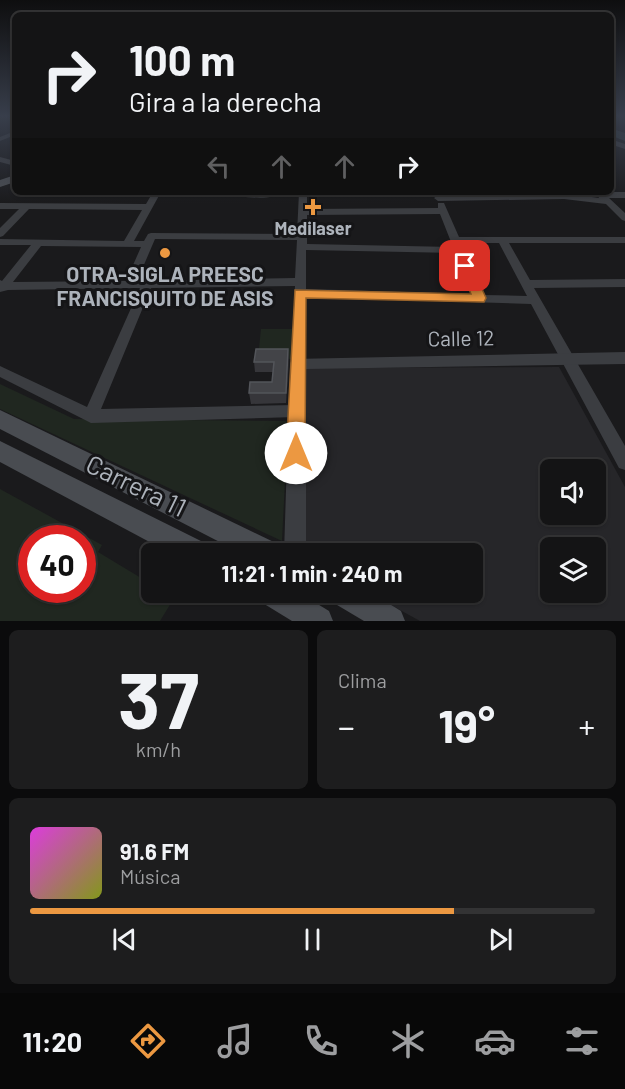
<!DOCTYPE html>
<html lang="es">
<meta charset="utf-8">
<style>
body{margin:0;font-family:Barlow,sans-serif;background:#1d1d1e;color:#f1f3f6;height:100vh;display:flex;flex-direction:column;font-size:22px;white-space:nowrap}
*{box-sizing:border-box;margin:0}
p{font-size:20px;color:#9d9ea0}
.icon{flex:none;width:33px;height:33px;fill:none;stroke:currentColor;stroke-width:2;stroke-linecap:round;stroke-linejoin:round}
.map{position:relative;height:621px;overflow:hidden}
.drawer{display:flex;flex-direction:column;gap:9px;padding:9px;background:#0b0b0c;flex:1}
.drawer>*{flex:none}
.hud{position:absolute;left:12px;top:12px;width:602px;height:183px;border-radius:9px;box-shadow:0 2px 4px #0004,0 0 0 2px #333334;background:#141415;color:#f1f3f6;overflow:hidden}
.fabs{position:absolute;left:540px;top:459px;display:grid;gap:12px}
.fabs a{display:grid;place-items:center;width:66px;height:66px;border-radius:9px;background:#141415;box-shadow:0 2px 4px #0004,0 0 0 2px #333334;font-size:30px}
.speed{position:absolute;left:18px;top:525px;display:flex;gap:12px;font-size:30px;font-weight:700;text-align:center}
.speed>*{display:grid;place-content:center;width:78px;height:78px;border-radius:50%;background:#141415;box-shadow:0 2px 4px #0004,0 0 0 2px #333334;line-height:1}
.speed .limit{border:9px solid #d22;background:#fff;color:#111}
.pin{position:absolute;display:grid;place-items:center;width:51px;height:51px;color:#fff;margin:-26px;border-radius:12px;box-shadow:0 3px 9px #0006}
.me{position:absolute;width:66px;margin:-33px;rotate:0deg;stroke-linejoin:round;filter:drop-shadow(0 0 4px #0008)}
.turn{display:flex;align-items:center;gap:21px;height:126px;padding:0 18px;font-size:27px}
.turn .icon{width:78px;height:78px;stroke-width:2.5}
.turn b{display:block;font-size:42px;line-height:51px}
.lanes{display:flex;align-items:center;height:57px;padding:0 18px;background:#0003;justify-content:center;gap:30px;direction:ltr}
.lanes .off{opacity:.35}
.big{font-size:45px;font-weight:700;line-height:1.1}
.drawer .tile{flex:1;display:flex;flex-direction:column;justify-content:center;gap:9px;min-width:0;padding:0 21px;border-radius:9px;background:#1d1d1e}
.drawer .dial{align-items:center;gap:0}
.dial b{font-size:78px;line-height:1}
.song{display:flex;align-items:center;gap:18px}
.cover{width:72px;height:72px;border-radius:9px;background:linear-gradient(135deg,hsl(300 70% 55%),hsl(70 70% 35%))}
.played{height:6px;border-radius:3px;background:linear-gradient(90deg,#ec9841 75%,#333334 75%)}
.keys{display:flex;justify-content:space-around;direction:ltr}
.heat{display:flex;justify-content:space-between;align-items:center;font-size:33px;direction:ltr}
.drawer .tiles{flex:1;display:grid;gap:9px;grid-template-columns:1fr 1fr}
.tile:last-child{grid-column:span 2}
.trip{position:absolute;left:141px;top:543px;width:342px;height:60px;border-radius:9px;background:#141415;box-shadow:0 2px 4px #0004,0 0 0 2px #333334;font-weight:700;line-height:60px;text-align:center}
.dock{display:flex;height:96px;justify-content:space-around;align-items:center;background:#080808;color:#9d9ea0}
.dock .icon{width:42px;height:42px}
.dock .current{color:#ec9841}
.dock b{font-size:27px;color:#f1f3f6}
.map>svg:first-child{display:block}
.built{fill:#262629;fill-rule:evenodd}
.green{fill:#202720;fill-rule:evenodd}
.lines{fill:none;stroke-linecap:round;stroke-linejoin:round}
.river{fill:#303b40;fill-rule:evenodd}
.minor{fill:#3b3d41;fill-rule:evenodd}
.tertiary{fill:#3b3d41;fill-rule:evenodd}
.secondary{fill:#494c51;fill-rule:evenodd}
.wall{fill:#36363a}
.shaded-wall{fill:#252528}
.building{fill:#434448;stroke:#53555a;stroke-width:1.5}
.route{fill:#ec9841;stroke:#99632a;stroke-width:1.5}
.poi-dot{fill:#ec9841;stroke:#151517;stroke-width:2}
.labels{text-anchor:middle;stroke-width:6;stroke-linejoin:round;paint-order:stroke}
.far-poi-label{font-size:18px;font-weight:bold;fill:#adb3bb;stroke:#151517}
.poi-label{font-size:21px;font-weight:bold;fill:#adb3bb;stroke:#151517}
.street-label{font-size:21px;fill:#adb3bb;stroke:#151517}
.near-street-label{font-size:26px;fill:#adb3bb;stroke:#151517}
</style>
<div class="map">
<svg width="625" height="621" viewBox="0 0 625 621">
<rect width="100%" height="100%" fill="#1a1a1c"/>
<path class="built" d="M559,367L625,487V621H420L369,593L472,592V554H303L305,368ZM550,470H596V514H550ZM550,548H596V592H550Z"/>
<g class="green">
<polygon points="261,329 294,329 292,359 258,358"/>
<polygon points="0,384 74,419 288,421 282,541 0,409"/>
<path d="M0,489L102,545L98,552L151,584L152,592L165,593L174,598L160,621H0ZM82,538V590H32V538Z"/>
</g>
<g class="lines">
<polygon class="river" points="610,128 625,133 625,141 610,135"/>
<g class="minor">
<polygon points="15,131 15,135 0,141 0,137"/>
<polygon points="610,139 625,144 625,149 610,144"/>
<polygon points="0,157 15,161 15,166 0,162"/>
<path d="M153,192H161L134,241H144L148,234L151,233L297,234L299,192H307V209L438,208V203H444L459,237H625V243H509L530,280L625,279V287L534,288L625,446V470L619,468L531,304L306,297L305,363L303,367L298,368L293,367L291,363L295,286L151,288L101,409L296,405L301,406L303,411L301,416L296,417L91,423L0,377V366L87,407L140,288L8,290L0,292V280L2,281L31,245H0V239L124,241L142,210L29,209L3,236L0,237V228L19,209H0V203L146,204ZM440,214L453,247L307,244V215ZM155,239L297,240L295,278L137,281ZM462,243H499L527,296L484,295ZM41,246L141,247L126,281L13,282ZM306,250L456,253L472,294L306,289Z"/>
<path d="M221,192H285C269,202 243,196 225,195Z"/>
<polygon points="601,192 625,192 625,198 609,198 625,213 625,221 622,220 606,204 564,199 438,201 434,198 438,195 564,193 599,198 597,195"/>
</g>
<polygon class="tertiary" points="625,352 625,364 306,369 306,554 284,554 290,363 293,359"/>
<g class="secondary">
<polygon points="15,175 15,182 0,187 0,180"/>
<polygon points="0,410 280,545 284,554 243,554 0,429"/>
<polygon points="0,441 209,545 213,554 172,554 0,462"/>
<polygon points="257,592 298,592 329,611 333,621 292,621 261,602"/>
<polygon points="328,592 370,592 401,611 405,621 364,621 332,602"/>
</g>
</g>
<polygon class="wall" points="288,349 289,360 286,403 251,404 249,393 272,382 273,372 255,372 254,362"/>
<polygon class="shaded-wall" points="288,349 289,360 286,403 286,393"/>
<polygon class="building" points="256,349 288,349 286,393 249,393 250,382 272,382 274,362 254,362"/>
<linearGradient id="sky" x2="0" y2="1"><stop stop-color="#0e0e0f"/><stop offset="0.57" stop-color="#383e4b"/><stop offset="1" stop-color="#383e4b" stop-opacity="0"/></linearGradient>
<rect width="625" height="204" fill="url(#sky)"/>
<polygon class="route" points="465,262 472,266 486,298 484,302 306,298 305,453 302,459 296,461 289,459 286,453 295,290 471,294 459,266"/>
<g class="poi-dot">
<path d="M310 198h6v6h6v6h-6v6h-6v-6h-6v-6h6z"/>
<circle cx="165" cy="253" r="6"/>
</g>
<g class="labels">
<g class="far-poi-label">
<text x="313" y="235">Medilaser</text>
</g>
<g class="poi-label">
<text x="165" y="282">OTRA-SIGLA PREESC<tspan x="165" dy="24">FRANCISQUITO DE ASIS</tspan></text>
</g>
<g class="street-label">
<text transform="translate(461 339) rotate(-1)" y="7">Calle 12</text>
</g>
<g class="near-street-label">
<text transform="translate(136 486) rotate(26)" y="9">Carrera 11</text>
</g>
</g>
</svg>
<div class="fabs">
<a><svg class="icon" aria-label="sound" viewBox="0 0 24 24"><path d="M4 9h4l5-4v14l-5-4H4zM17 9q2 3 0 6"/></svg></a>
<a><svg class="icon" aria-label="layers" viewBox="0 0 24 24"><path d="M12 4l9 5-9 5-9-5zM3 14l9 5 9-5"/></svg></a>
</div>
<div class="speed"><div class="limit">40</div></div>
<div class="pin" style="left:465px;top:266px;background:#d93025"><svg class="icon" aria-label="arrive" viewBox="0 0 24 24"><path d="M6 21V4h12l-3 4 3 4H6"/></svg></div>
<svg class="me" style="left:296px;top:453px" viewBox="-20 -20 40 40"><circle r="19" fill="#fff"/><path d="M0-13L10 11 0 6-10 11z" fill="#ec9841"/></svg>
<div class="trip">11:21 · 1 min · 240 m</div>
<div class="hud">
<div class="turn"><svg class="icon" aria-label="right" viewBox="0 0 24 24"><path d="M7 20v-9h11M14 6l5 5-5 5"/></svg><div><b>100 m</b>Gira a la derecha</div></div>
<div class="lanes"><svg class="icon off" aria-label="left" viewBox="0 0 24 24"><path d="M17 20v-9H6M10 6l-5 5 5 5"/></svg><svg class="icon off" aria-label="ahead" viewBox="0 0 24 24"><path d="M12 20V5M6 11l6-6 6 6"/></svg><svg class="icon off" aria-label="ahead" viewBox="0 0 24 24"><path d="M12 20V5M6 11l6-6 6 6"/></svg><svg class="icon" aria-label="right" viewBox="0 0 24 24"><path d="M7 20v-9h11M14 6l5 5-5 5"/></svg></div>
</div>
</div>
<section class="drawer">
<div class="tiles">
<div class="tile dial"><b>37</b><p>km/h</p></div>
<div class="tile"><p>Clima</p>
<div class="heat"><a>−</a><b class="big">19°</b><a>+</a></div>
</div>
<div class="tile">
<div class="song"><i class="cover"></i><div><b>91.6 FM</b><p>Música</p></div></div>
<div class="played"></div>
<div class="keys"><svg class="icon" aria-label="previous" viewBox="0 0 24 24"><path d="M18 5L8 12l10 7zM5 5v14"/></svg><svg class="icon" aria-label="pause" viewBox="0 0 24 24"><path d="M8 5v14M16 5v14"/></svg><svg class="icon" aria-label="next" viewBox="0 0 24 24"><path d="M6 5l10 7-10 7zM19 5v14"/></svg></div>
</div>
</div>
</section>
<nav class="dock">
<b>11:20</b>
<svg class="icon current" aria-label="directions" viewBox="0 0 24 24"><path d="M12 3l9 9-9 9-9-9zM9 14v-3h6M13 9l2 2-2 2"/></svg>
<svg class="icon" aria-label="music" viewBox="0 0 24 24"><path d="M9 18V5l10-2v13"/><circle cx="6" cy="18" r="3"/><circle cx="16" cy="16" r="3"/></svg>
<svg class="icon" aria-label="phone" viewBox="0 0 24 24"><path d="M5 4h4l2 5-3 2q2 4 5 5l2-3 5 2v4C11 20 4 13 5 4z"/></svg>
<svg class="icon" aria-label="climate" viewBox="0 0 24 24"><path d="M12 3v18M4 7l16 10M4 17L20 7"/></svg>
<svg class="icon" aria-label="car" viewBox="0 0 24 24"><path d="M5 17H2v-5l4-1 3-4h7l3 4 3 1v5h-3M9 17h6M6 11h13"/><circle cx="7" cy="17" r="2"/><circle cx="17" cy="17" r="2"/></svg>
<svg class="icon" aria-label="filters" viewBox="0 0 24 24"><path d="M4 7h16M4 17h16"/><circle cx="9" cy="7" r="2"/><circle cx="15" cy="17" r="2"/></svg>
</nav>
